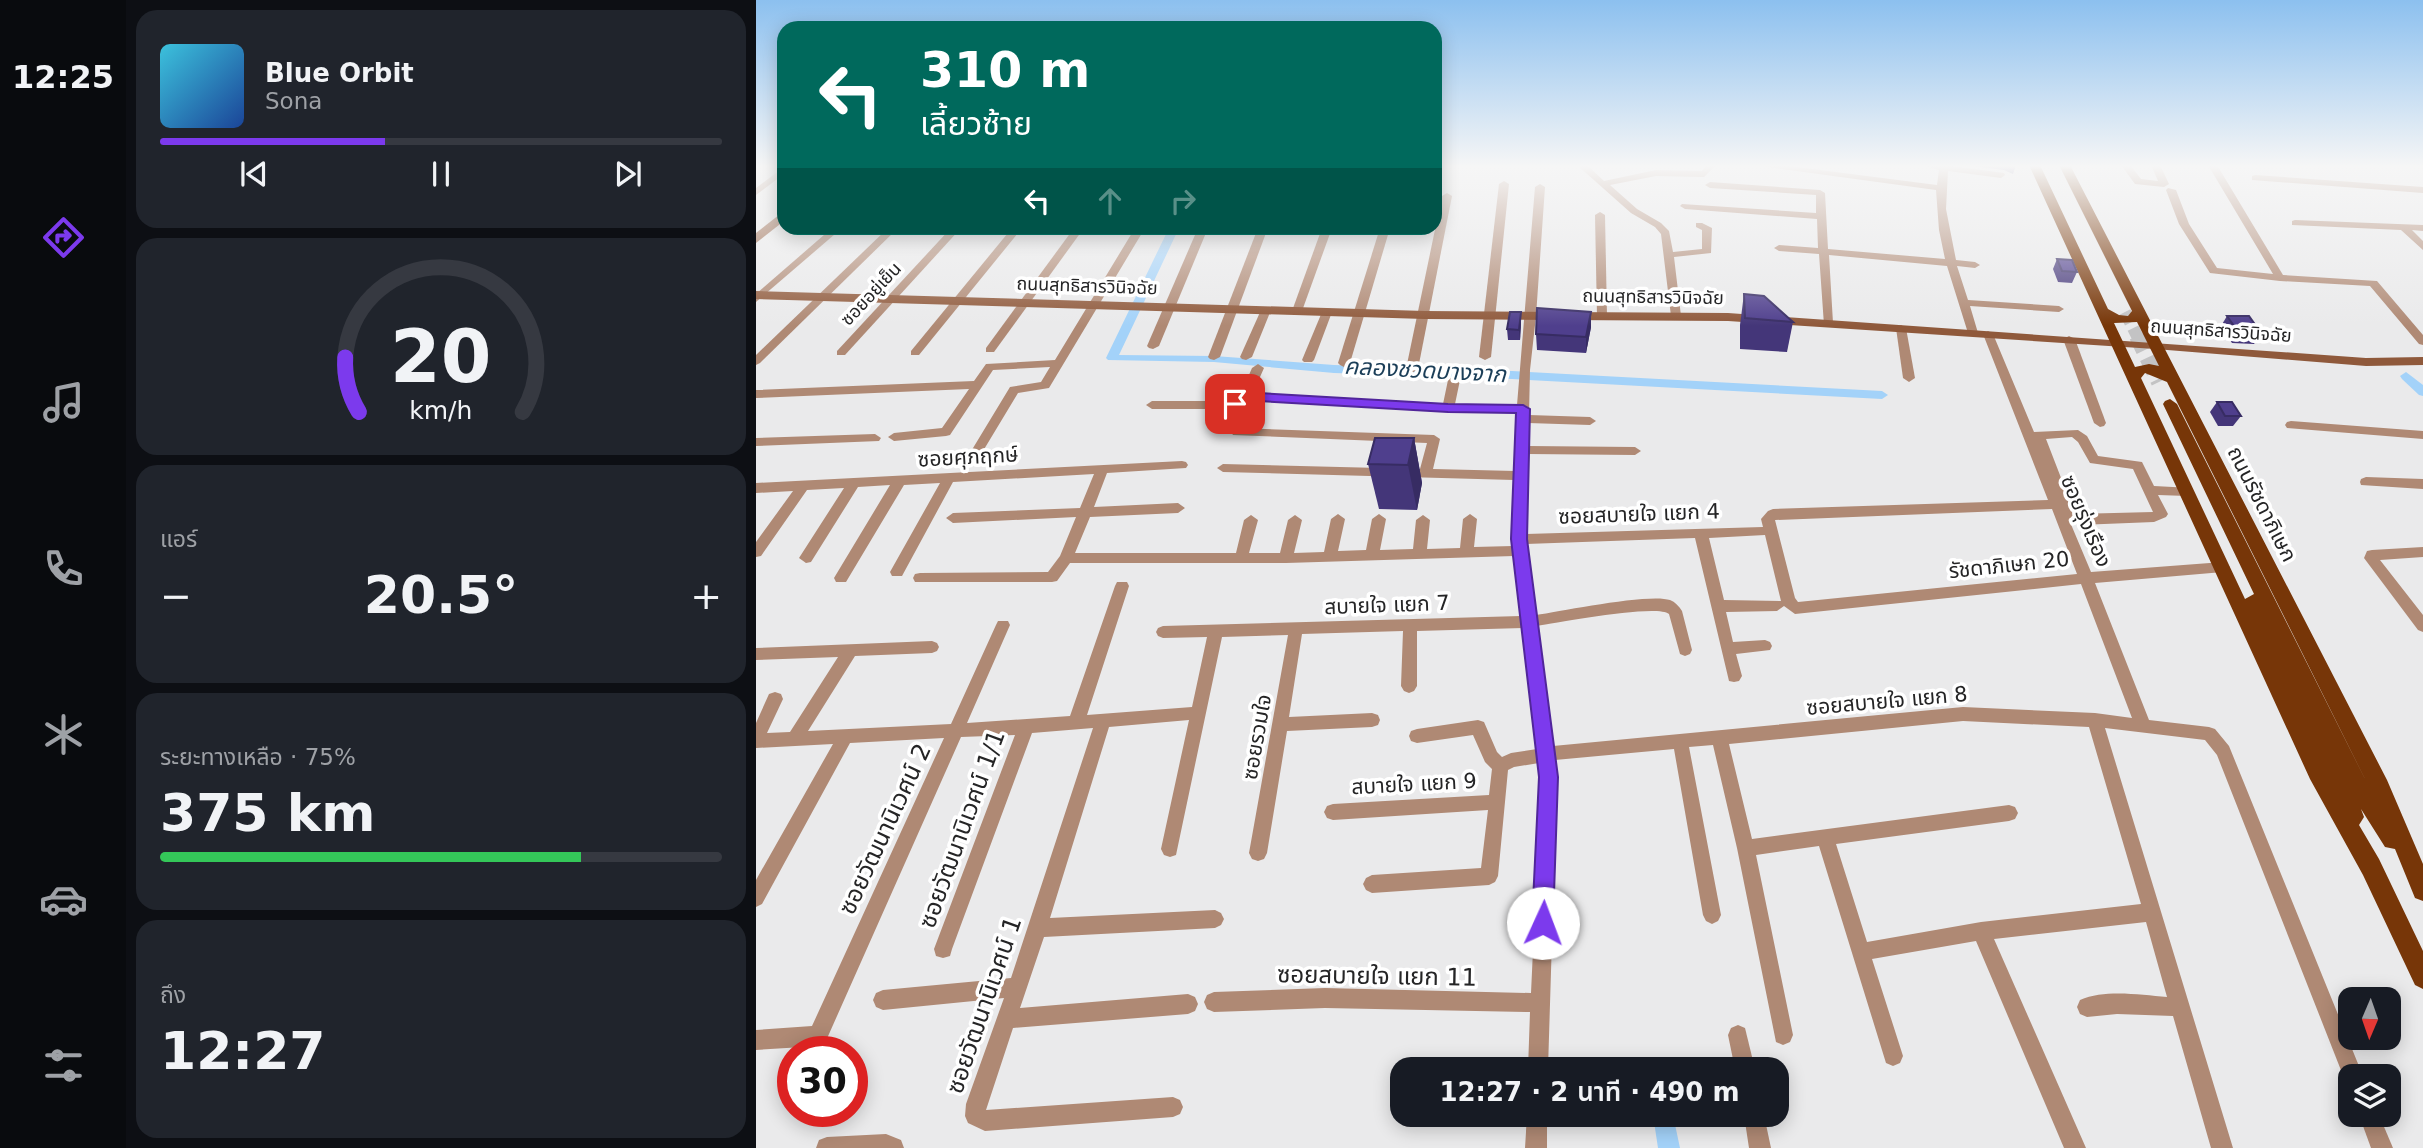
<!DOCTYPE html>
<html lang="th">
<meta charset="utf-8">
<style>
body{margin:0;font-family:"DejaVu Sans","Noto Sans Thai",sans-serif;background:#20242c;color:#f1f3f6;height:100vh;display:flex;flex-direction:column;font-size:26px;white-space:nowrap}
*{box-sizing:border-box;margin:0}
p{font-size:23px;color:#9ea1a6}
.icon{flex:none;width:38px;height:38px;fill:none;stroke:currentColor;stroke-width:2;stroke-linecap:round;stroke-linejoin:round}
.map{position:relative;flex:1;overflow:hidden}
.details{display:flex;flex-direction:column;gap:10px;padding:10px;background:#0d0f14;width:630px}
.details>*{flex:none}
.top-card{position:absolute;left:21px;top:21px;width:665px;height:214px;border-radius:21px;box-shadow:0 4px 18px #0003;background:#00695c;color:#fff;overflow:hidden}
.needle{width:46px;rotate:182deg}
.tools{position:absolute;left:1582px;top:987px;display:grid;gap:14px}
.tools a{display:grid;place-items:center;width:63px;height:63px;border-radius:14px;background:#171b24;box-shadow:0 4px 18px #0003;font-size:35px}
.speed{position:absolute;left:21px;top:1036px;display:flex;gap:14px;font-size:35px;font-weight:700;text-align:center}
.speed>*{display:grid;place-content:center;width:91px;height:91px;border-radius:50%;background:#171b24;box-shadow:0 4px 18px #0003;line-height:1}
.speed .limit{border:10px solid #d22;background:#fff;color:#111}
.pin{position:absolute;display:grid;place-items:center;width:60px;height:60px;color:#fff;margin:-30px;border-radius:14px;box-shadow:0 4px 10px #0006}
.me{position:absolute;width:77px;margin:-38px;rotate:2deg;stroke-linejoin:round;filter:drop-shadow(0 0 5px #0008)}
.turn{display:flex;align-items:center;gap:24px;height:147px;padding:0 28px;font-size:32px}
.turn .icon{width:91px;height:91px;stroke-width:2.5}
.turn b{display:block;font-size:49px;line-height:60px}
.lanes{display:flex;align-items:center;height:66px;padding:0 28px;background:#0003;justify-content:center;gap:35px;direction:ltr}
.lanes .off{opacity:.35}
.big{font-size:52px;font-weight:600;line-height:1.1}
.details .tile{flex:1;display:flex;flex-direction:column;justify-content:center;gap:10px;min-width:0;padding:0 24px;border-radius:21px;background:#20242c}
.details .dial{align-items:center;gap:0}
.dial svg{height:182px;overflow:visible;fill:none;stroke:#363941;stroke-width:7;stroke-linecap:round;text-anchor:middle}
.dial text{fill:#f1f3f6;stroke:none}
.song{display:flex;align-items:center;gap:21px}
.cover{width:84px;height:84px;border-radius:10px;background:linear-gradient(135deg,hsl(190 70% 55%),hsl(220 70% 35%))}
.played{height:7px;border-radius:4px;background:linear-gradient(90deg,#7c3aed 40%,#363941 40%)}
.keys{display:flex;justify-content:space-around;direction:ltr}
.heat{display:flex;justify-content:space-between;align-items:center;font-size:38px;direction:ltr}
.charge{height:10px;border-radius:5px;background:linear-gradient(90deg,#34c759 75%,#363941 0)}
.trip{position:absolute;left:634px;top:1057px;width:399px;height:70px;border-radius:21px;background:#171b24;box-shadow:0 4px 18px #0003;font-weight:600;line-height:70px;text-align:center}
main{display:flex;flex:1;min-height:0}
.menu{display:flex;flex-direction:column;width:126px;justify-content:space-around;align-items:center;background:#090b0e;color:#9ea1a6}
.menu .icon{width:49px;height:49px}
.menu .active{color:#7c3aed}
.menu b{font-size:32px;color:#f1f3f6}
.map>svg:first-child{display:block}
.lines{fill:none;stroke-linecap:round;stroke-linejoin:round}
.canal{fill:#a3d2f9;fill-rule:evenodd}
.primary-tunnel-far1{stroke:#c3c3c4;stroke-width:12;stroke-dasharray:12 6;stroke-linecap:butt}
.primary-tunnel{stroke:#c3c3c4;stroke-width:16;stroke-dasharray:16 8;stroke-linecap:butt}
.street{fill:#af8974;fill-rule:evenodd}
.secondary{fill:#8f593b;fill-rule:evenodd}
.primary{fill:#773608;fill-rule:evenodd}
.wall{fill:#443679}
.shaded-wall{fill:#372c63}
.building{fill:#4f3f8d;stroke:#372c63;stroke-width:2}
.route{fill:#7c3aed;stroke:#51269a;stroke-width:2}
.labels{text-anchor:middle;stroke-width:7;stroke-linejoin:round;paint-order:stroke}
.far-street-label{font-size:18px;fill:#252526;stroke:#fff}
.street-label{font-size:21px;fill:#252526;stroke:#fff}
.water-label{font-size:23px;font-style:italic;fill:#1b3e58;stroke:#fff}
.near-street-label{font-size:24px;fill:#252526;stroke:#fff}
</style>
<main>
<nav class="menu">
<b>12:25</b>
<svg class="icon active" aria-label="directions" viewBox="0 0 24 24"><path d="M12 3l9 9-9 9-9-9zM9 14v-3h6M13 9l2 2-2 2"/></svg>
<svg class="icon" aria-label="music" viewBox="0 0 24 24"><path d="M9 18V5l10-2v13"/><circle cx="6" cy="18" r="3"/><circle cx="16" cy="16" r="3"/></svg>
<svg class="icon" aria-label="phone" viewBox="0 0 24 24"><path d="M5 4h4l2 5-3 2q2 4 5 5l2-3 5 2v4C11 20 4 13 5 4z"/></svg>
<svg class="icon" aria-label="climate" viewBox="0 0 24 24"><path d="M12 3v18M4 7l16 10M4 17L20 7"/></svg>
<svg class="icon" aria-label="car" viewBox="0 0 24 24"><path d="M5 17H2v-5l4-1 3-4h7l3 4 3 1v5h-3M9 17h6M6 11h13"/><circle cx="7" cy="17" r="2"/><circle cx="17" cy="17" r="2"/></svg>
<svg class="icon" aria-label="filters" viewBox="0 0 24 24"><path d="M4 7h16M4 17h16"/><circle cx="9" cy="7" r="2"/><circle cx="15" cy="17" r="2"/></svg>
</nav>
<section class="details">
<div class="tile">
<div class="song"><i class="cover"></i><div><b>Blue Orbit</b><p>Sona</p></div></div>
<div class="played"></div>
<div class="keys"><svg class="icon" aria-label="previous" viewBox="0 0 24 24"><path d="M18 5L8 12l10 7zM5 5v14"/></svg><svg class="icon" aria-label="pause" viewBox="0 0 24 24"><path d="M8 5v14M16 5v14"/></svg><svg class="icon" aria-label="next" viewBox="0 0 24 24"><path d="M6 5l10 7-10 7zM19 5v14"/></svg></div>
</div>
<div class="tile dial"><svg viewBox="0 0 100 80">
<path d="M14 69A42 42 0 1 1 86 69"/>
<path d="M14 69A42 42 0 0 1 8 45" stroke="#7c3aed"/>
<text x="50" y="56" font-size="32" font-weight="700">20</text>
<text x="50" y="72" font-size="11">km/h</text>
</svg></div>
<div class="tile"><p>แอร์</p>
<div class="heat"><a>−</a><b class="big">20.5°</b><a>+</a></div>
</div>
<div class="tile"><p>ระยะทางเหลือ · 75%</p><b class="big">375 km</b><div class="charge"></div></div>
<div class="tile"><p>ถึง</p><b class="big">12:27</b></div>
</section>
<div class="map">
<svg width="1667" height="1148" viewBox="0 0 1667 1148">
<rect width="100%" height="100%" fill="#eaeaeb"/>
<g class="lines">
<g class="canal">
<polygon points="413,228 423,228 363,355 458,356 578,365 756,371 1126,391 1132,395 1126,399 756,379 578,373 458,362 352,360 350,358"/>
<polygon points="1650,372 1667,385 1667,396 1663,395 1646,379 1644,376"/>
<polygon points="897,1115 917,1115 924,1148 902,1148"/>
</g>
<polyline class="primary-tunnel-far1" points="1369,312 1382,338"/>
<polyline class="primary-tunnel" points="1381,336 1403,382"/>
<g class="street">
<polygon points="821,165 831,165 848,181 900,170 946,171 951,165 960,165 948,177 900,176 854,185 881,209 905,223 913,231 917,252 946,249 946,230 940,227 940,223 946,223 956,228 955,253 918,257 925,316 924,318 920,319 915,316 905,234 899,227 875,213"/>
<polygon points="997,165 1025,165 1181,185 1183,170 1166,165 1188,165 1248,173 1249,175 1245,178 1192,171 1190,209 1200,260 1219,262 1224,265 1219,268 1201,266 1212,300 1303,306 1308,309 1303,312 1214,306 1222,333 1217,336 1212,333 1191,266 1073,255 1077,323 1076,325 1068,325 1063,254 1023,251 1018,248 1023,245 1062,248 1061,219 929,209 924,206 926,204 1060,213 1060,195 954,188 949,185 954,182 1064,190 1069,193 1072,249 1189,259 1183,230 1180,190"/>
<polygon points="1365,165 1374,165 1385,179 1402,181 1395,165 1404,165 1413,184 1408,187 1379,184"/>
<polygon points="1452,165 1461,165 1527,275 1621,281 1667,335 1667,345 1663,344 1614,286 1524,281 1454,273 1423,224 1410,190 1412,188 1420,190 1433,224 1461,268 1517,274"/>
<polygon points="28,167 28,174 0,195 0,188"/>
<polygon points="1499,175 1667,187 1667,193 1496,180 1496,176"/>
<polygon points="748,181 753,184 735,357 729,360 723,357 743,184"/>
<path d="M784,184L789,187L780,316L774,370L773,415L834,417L840,421L834,425L772,423V446L879,447L885,451L879,455L772,454L770,534L1007,527L1005,519L1012,511L1017,509L1292,500L1227,334L1232,331L1237,334L1278,432L1322,430L1331,436L1342,456L1386,462L1398,486L1436,488L1437,491L1431,496L1402,495L1412,514L1410,517L1398,522L1323,525L1314,522L1335,572L1467,562L1474,567L1467,572L1339,583L1393,720L1453,727L1459,729L1473,746L1607,1076H1594V1085L1590,1083L1461,755L1449,740L1349,728L1477,1148H1455L1417,1016L1361,1014L1331,1017L1324,1014L1321,1007L1324,1000C1350,989 1384,995 1411,997L1390,922L1238,939L1330,1148H1308L1220,941L1116,959L1147,1056L1144,1063L1137,1066L1130,1063L1063,846L1000,855L1037,1035L1034,1042L1027,1045L1020,1042L981,848L957,745L933,747L965,915L962,921L956,924L950,921L947,915L918,749L799,760L801,777L792,1069H772L774,1012L569,1008L458,1012L451,1009L448,1002L451,995L458,992L569,988L775,993L785,777L783,763L758,767L752,770L742,876L739,882L733,885L616,893L610,890L607,884L610,878L616,875L725,868L732,810L577,820L571,818L568,812L571,806L577,804L733,795L736,769L729,762L717,735L661,743L655,741L653,736L655,731L661,729L722,720L728,722L741,752L746,757L755,753L781,749L767,628L661,631V686L658,691L653,693L648,691L645,686L647,631L546,634L533,717L616,713L622,715L624,720L622,725L616,727L531,731L511,853L508,859L502,861L496,859L493,853L532,635L466,637L420,855L414,857L408,855L405,849L433,720L353,727L294,918L459,910L465,913L468,919L465,925L459,928L288,937L264,1008L432,994L439,997L442,1004L439,1011L432,1014L257,1028L230,1110L417,1097L424,1100L427,1107L424,1114L417,1117L229,1131L212,1123L209,1116L210,1104L248,998L127,1010L120,1007L117,1000L120,993L127,990L255,978L337,728L276,733L196,949L194,956L187,958L180,956L178,949L259,735L205,737L65,1052H45L47,1047L0,1050V1030L56,1026L188,738L94,743L6,904L0,907V880L77,744L0,748V723L13,694L19,692L25,694L27,699L11,733L34,732L82,657L0,660V648L176,641L181,643L183,647L181,651L176,653L99,656L52,731L195,724L240,625L242,621H252L254,625L211,723L314,716L359,586L361,582H371L373,586L331,715L436,707L451,637L407,638L402,636L400,632L402,628L407,626L765,616L758,556L530,563H314L301,581L296,582H159L157,578L159,574L164,573L292,572L304,556L320,517L197,523L190,518L197,513L324,508L338,474L197,482L146,576H136L134,572L184,483L148,485L90,582H80L78,578L134,485L102,487L55,562L50,563L43,558L88,488L51,490L5,556L0,557V542L37,491L0,493V483L426,461L430,462L432,465L430,468L351,473L338,507L422,503L429,508L422,513L334,517L319,553H480L488,520L495,515L502,520L493,553H524L532,520L539,515L546,520L538,553L568,552L575,519L582,514L589,519L582,551L610,550L616,519L623,514L630,519L624,550L657,549L660,520L667,515L674,520L671,549L704,548L707,519L714,514L721,519L718,547L757,546L758,480L467,472L461,468L467,464L664,469L671,443L477,435L475,432L477,429L481,428L678,435L684,439L677,469L759,471L761,413L692,412L503,401L472,409H396L390,405L396,401H472L483,398L496,368L502,364L508,368L496,395L503,393L687,404L692,380L698,376L704,380L699,404L761,405L779,187ZM1316,437L1322,442L1334,463L1377,469L1397,512L1319,514L1290,439ZM1296,509L1321,574L1042,602L1039,598L1019,520ZM1009,535L1025,601L968,600L953,538ZM939,538L973,681L978,682L983,681L986,676L980,654L1014,650L1016,646L1014,642L1009,640L977,642L970,612L1021,611L1028,606L1039,614L1325,584L1376,718L1339,713L1207,707L797,746L781,626C803,623 899,604 913,614L924,654L929,656L934,654L936,650L926,611C923,606 919,602 914,600C894,593 806,611 780,615L770,544ZM1207,721L1333,727L1385,904L1225,922L1111,942L1080,844L1253,821L1259,819L1262,813L1259,807L1253,805L996,839L973,744Z"/>
<polygon points="691,193 696,196 662,369 656,373 650,369 686,196"/>
<polygon points="844,212 849,215 851,316 846,319 841,316 839,215"/>
<polygon points="1539,220 1667,225 1667,231 1656,230 1667,241 1667,250 1645,230 1536,225 1536,221"/>
<polygon points="76,228 86,228 0,302 0,294"/>
<polygon points="132,228 142,228 4,363 0,365 0,355"/>
<polygon points="195,228 205,228 89,355 81,355 81,351"/>
<polygon points="256,228 266,228 163,355 155,355 155,351"/>
<polygon points="318,228 328,228 238,352 230,352 230,348"/>
<polygon points="379,228 389,228 293,388 262,393 224,456 220,457 214,453 254,387 285,382 294,367 237,370 194,435 190,436 138,441 132,437 138,433 186,428 213,389 0,398 0,390 218,381 230,364 299,360"/>
<polygon points="442,228 452,228 403,346 397,349 393,348 391,346"/>
<polygon points="566,228 576,228 546,311 545,313 537,313 536,311"/>
<polygon points="624,228 634,228 594,363 588,367 584,365 582,363"/>
<polygon points="505,230 510,233 464,357 458,360 454,359 452,357 500,233"/>
<polygon points="510,307 515,310 496,357 490,360 486,359 484,357 505,310"/>
<polygon points="571,309 576,312 558,360 556,362 548,362 546,360 566,312"/>
<polygon points="1145,325 1150,328 1159,378 1153,382 1147,378 1140,328"/>
<polygon points="1313,336 1319,339 1350,423 1348,426 1344,427 1338,423 1307,339"/>
<polygon points="1535,421 1667,431 1667,439 1531,428 1529,425 1531,422"/>
<polygon points="119,434 125,438 123,441 0,446 0,438"/>
<polygon points="1610,477 1667,479 1667,489 1605,485 1604,482 1605,479"/>
<polygon points="1667,547 1667,557 1624,560 1667,615 1667,632 1662,630 1608,558 1611,551 1616,550"/>
<polygon points="982,1025 989,1028 999,1069 979,1069 972,1035 975,1028"/>
<polygon points="771,1115 791,1115 791,1148 769,1148"/>
<polygon points="988,1115 1008,1115 1015,1148 993,1148"/>
<polygon points="1603,1115 1623,1115 1637,1148 1615,1148"/>
<polygon points="130,1134 145,1140 148,1148 60,1148 63,1140 71,1137"/>
</g>
<g class="secondary">
<polygon points="28,211 28,221 0,243 0,233"/>
<polygon points="0,291 669,311 972,313 1610,358 1667,357 1667,365 1610,366 1399,349 972,321 669,319 0,299"/>
</g>
<path class="primary" d="M1273,165H1284L1352,309L1363,315L1372,316L1376,311L1303,165H1314L1631,780L1667,864V901L1659,898L1639,849L1629,847L1605,809L1608,817L1603,825L1623,859L1667,951V989L1659,985L1607,875L1554,779ZM1381,322L1403,366L1393,364L1379,367L1358,323ZM1389,373L1411,382L1611,783L1421,404L1414,399L1409,401L1407,404L1498,594L1489,599L1385,378Z"/>
</g>
<g class="wall">
<polygon points="1217,165 1260,165 1257,174 1248,170 1217,166"/>
<polygon points="1301,259 1321,272 1316,283 1302,282 1297,269"/>
<polygon points="988,294 1037,322 1031,352 984,349 984,325"/>
<polygon points="1471,316 1505,333 1498,344 1476,343 1465,326"/>
<polygon points="765,322 764,340 752,340 751,329"/>
<polygon points="835,327 830,353 781,350 780,334"/>
<polygon points="1461,402 1485,416 1477,426 1462,426 1454,412"/>
<polygon points="658,438 666,483 661,510 623,509 612,464"/>
</g>
<g class="shaded-wall">
<polygon points="765,312 765,322 764,340 763,330"/>
<polygon points="835,312 835,327 830,353 830,337"/>
<polygon points="658,438 666,483 661,510 652,465"/>
</g>
<g class="building">
<polygon points="1301,259 1316,260 1321,272 1306,271"/>
<polygon points="988,294 1008,296 1037,322 989,318"/>
<polygon points="781,308 835,312 830,337 780,334"/>
<polygon points="754,312 765,312 763,330 751,329"/>
<polygon points="1471,316 1493,316 1505,333 1483,333"/>
<polygon points="1461,402 1476,402 1485,416 1469,416"/>
<polygon points="619,438 658,438 652,465 612,464"/>
</g>
<linearGradient id="sky" x2="0" y2="1"><stop stop-color="#8cc0ef"/><stop offset="0.51" stop-color="#f6f6f6"/><stop offset="1" stop-color="#f6f6f6" stop-opacity="0"/></linearGradient>
<rect width="1667" height="326" fill="url(#sky)"/>
<polygon class="route" points="503,393 692,404 767,405 774,409 771,539 802,777 797,923 794,930 787,933 779,930 776,923 783,777 755,539 760,413 692,412 503,401 479,408 473,404 475,401"/>
<g class="labels">
<g class="far-street-label">
<text transform="translate(331 286) rotate(2)" y="6">ถนนสุทธิสารวินิจฉัย</text>
<text transform="translate(115 294) rotate(-47)" y="6">ซอยอยู่เย็น</text>
<text transform="translate(897 297) rotate(1)" y="6">ถนนสุทธิสารวินิจฉัย</text>
<text transform="translate(1465 331) rotate(4)" y="6">ถนนสุทธิสารวินิจฉัย</text>
</g>
<g class="street-label">
<text transform="translate(212 457) rotate(-3)" y="7">ซอยศุภฤกษ์</text>
<text transform="translate(1506 504) rotate(63)" y="7">ถนนรัชดาภิเษก</text>
<text transform="translate(883 514) rotate(-2)" y="7">ซอยสบายใจ แยก 4</text>
<text transform="translate(1330 521) rotate(67)" y="7">ซอยรุ่งเรือง</text>
<text transform="translate(1253 565) rotate(-6)" y="7">รัชดาภิเษก 20</text>
<text transform="translate(631 605) rotate(-2)" y="7">สบายใจ แยก 7</text>
<text transform="translate(1131 701) rotate(-5)" y="7">ซอยสบายใจ แยก 8</text>
<text transform="translate(501 737) rotate(-80)" y="7">ซอยรวมใจ</text>
<text transform="translate(658 784) rotate(-3)" y="7">สบายใจ แยก 9</text>
</g>
<g class="water-label">
<text transform="translate(669 370) rotate(3)" y="8">คลองชวดบางจาก</text>
</g>
<g class="near-street-label">
<text transform="translate(129 829) rotate(-65)" y="8">ซอยวัฒนานิเวศน์ 2</text>
<text transform="translate(206 829) rotate(-70)" y="8">ซอยวัฒนานิเวศน์ 1/1</text>
<text transform="translate(621 976) rotate(1)" y="8">ซอยสบายใจ แยก 11</text>
<text transform="translate(228 1005) rotate(-71)" y="8">ซอยวัฒนานิเวศน์ 1</text>
</g>
</g>
</svg>
<div class="tools">
<a><svg class="needle" viewBox="-14 -14 28 28"><path d="M0-13l5 13h-10z" fill="#e53935"/><path d="M0 13l5-13h-10z" fill="#9ea1a6"/></svg></a>
<a><svg class="icon" aria-label="layers" viewBox="0 0 24 24"><path d="M12 4l9 5-9 5-9-5zM3 14l9 5 9-5"/></svg></a>
</div>
<div class="speed"><div class="limit">30</div></div>
<div class="pin" style="left:479px;top:404px;background:#d93025"><svg class="icon" aria-label="arrive" viewBox="0 0 24 24"><path d="M6 21V4h12l-3 4 3 4H6"/></svg></div>
<svg class="me" style="left:787px;top:923px" viewBox="-20 -20 40 40"><circle r="19" fill="#fff"/><path d="M0-13L10 11 0 6-10 11z" fill="#7c3aed"/></svg>
<div class="trip">12:27 · 2 นาที · 490 m</div>
<div class="top-card">
<div class="turn"><svg class="icon" aria-label="left" viewBox="0 0 24 24"><path d="M17 20v-9H6M10 6l-5 5 5 5"/></svg><div><b>310 m</b>เลี้ยวซ้าย</div></div>
<div class="lanes"><svg class="icon" aria-label="left" viewBox="0 0 24 24"><path d="M17 20v-9H6M10 6l-5 5 5 5"/></svg><svg class="icon off" aria-label="ahead" viewBox="0 0 24 24"><path d="M12 20V5M6 11l6-6 6 6"/></svg><svg class="icon off" aria-label="right" viewBox="0 0 24 24"><path d="M7 20v-9h11M14 6l5 5-5 5"/></svg></div>
</div>
</div>
</main>
